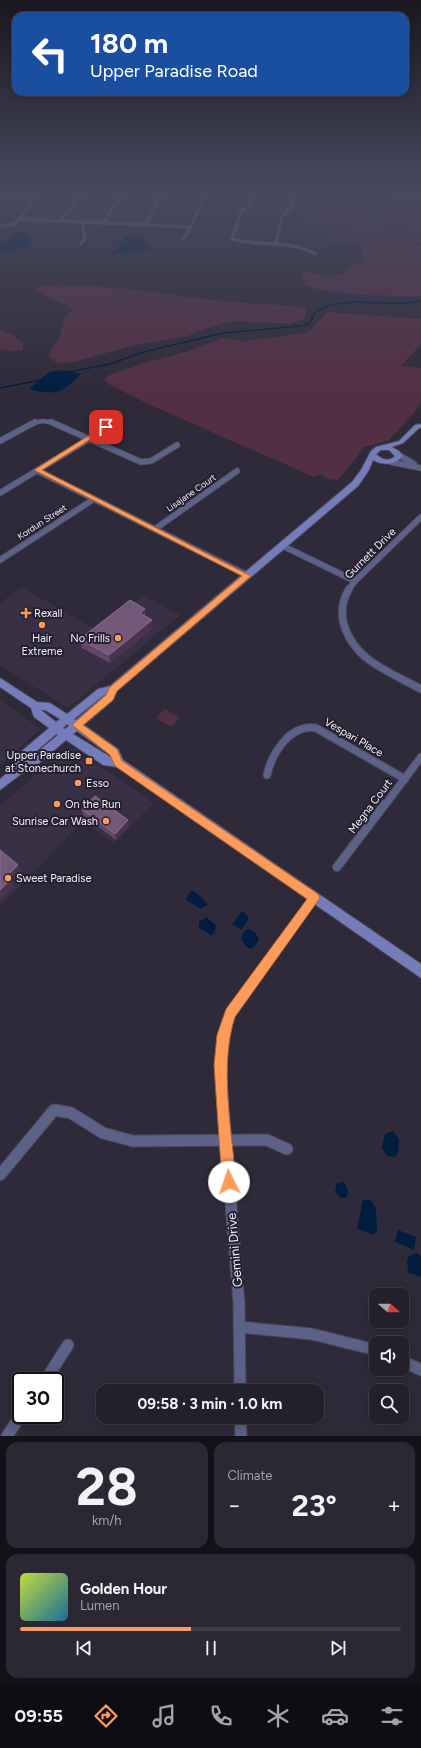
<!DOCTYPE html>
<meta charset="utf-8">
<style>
body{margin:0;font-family:Figtree,sans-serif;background:#2b2833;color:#f1f3f6;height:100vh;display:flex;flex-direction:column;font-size:15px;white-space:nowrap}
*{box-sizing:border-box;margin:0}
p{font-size:13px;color:#a3a3a9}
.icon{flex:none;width:22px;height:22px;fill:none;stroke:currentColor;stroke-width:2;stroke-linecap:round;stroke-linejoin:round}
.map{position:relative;height:1436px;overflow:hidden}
.side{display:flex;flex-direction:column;gap:6px;padding:6px;background:#131218;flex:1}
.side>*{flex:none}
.hud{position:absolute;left:12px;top:12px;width:397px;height:84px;border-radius:12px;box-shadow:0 2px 10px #0003,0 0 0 1px #403e47;background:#1a4fa0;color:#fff;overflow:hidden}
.needle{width:26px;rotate:110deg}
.buttons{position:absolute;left:369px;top:1288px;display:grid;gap:8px}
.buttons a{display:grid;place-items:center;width:40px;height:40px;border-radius:8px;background:#23202b;box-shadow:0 2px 10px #0003,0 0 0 1px #403e47;font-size:20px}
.speed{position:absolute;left:12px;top:1372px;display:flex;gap:8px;font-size:20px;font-weight:700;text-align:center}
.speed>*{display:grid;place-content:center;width:52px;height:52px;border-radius:50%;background:#23202b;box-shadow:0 2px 10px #0003,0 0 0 1px #403e47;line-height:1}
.speed .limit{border:2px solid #111;border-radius:6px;background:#fff;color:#111}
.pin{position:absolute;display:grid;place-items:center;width:34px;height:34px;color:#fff;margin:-17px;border-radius:8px;box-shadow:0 2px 6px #0006}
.me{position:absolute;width:44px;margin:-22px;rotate:356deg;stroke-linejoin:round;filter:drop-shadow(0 0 3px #0008)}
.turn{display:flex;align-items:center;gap:14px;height:84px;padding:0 12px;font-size:18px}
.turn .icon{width:52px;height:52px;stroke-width:2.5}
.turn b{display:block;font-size:28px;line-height:34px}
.big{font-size:30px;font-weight:700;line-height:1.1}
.side .card{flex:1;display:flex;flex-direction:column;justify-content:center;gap:6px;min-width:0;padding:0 14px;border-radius:12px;background:#2b2833}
.side .dial{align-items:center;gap:0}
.dial b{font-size:52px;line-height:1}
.song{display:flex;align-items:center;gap:12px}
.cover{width:48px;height:48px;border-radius:6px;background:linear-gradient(135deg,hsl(70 70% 55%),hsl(200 70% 35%))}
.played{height:4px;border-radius:2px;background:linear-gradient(90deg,#ff9b5a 45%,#403e47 45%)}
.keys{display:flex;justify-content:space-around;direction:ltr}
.heat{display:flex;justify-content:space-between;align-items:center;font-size:22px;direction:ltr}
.side .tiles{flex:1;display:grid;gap:6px;grid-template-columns:1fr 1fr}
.card:last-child{grid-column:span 2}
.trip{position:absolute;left:96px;top:1384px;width:228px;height:40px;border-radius:12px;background:#23202b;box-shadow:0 2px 10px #0003,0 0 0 1px #403e47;font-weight:700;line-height:40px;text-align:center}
.menu{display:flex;height:64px;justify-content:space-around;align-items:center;background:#0e0d11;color:#a3a3a9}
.menu .icon{width:28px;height:28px}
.menu .current{color:#ff9b5a}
.menu b{font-size:18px;color:#f1f3f6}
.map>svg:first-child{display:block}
.built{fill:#383146}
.green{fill:#532f44}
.water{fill:#001d40}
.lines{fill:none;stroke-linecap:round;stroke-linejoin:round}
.stream-far1{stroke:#001d40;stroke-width:1}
.stream{stroke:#001d40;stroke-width:1.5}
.street-far5-casing{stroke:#4a4654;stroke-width:4}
.street-far4-casing{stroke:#4a4654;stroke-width:5}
.street-far3-casing{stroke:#4a4654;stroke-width:7}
.street-far2-casing{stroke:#4a4654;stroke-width:9}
.street-far1-casing{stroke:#4a4654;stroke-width:10}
.street-casing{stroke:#4a4654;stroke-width:13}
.secondary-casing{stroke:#4a4654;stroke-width:2}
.street-far5{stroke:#5b6187;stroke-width:3}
.street-far4{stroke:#5b6187;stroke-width:4}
.street-far3{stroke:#5b6187;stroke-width:5.5}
.street-far2{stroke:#5b6187;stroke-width:7}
.street-far1{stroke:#5b6187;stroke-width:8}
.street{stroke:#5b6187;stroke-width:11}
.secondary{fill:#747db9;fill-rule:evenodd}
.wall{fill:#65466a}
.shaded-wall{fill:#493350}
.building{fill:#745879;stroke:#88708d}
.route{fill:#ff9b5a;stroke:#a6653a}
.poi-dot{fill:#ff9b5a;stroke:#25202f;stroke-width:1.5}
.labels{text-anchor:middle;stroke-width:4;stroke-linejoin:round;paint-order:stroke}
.far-street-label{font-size:9px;fill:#f2eff9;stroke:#25202f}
.street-label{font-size:11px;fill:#f2eff9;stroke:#25202f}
.poi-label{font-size:11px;fill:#f2eff9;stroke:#25202f;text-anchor:start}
.near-street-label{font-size:13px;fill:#f2eff9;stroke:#25202f}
</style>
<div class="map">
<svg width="421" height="1436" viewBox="0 0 421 1436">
<rect width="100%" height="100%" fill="#2f2a39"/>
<g class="built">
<polygon points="22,587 96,630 143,595 180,615 69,707 66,707 0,665 0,603"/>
<polygon points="0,700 41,729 0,764"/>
<polygon points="67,748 75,750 154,803 113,843 83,821 0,907 0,806"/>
</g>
<g class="green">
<path d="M389,192H421V296C401,297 314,295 303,283V271C320,274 345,282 353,263L362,262L363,257L360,246L349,243L316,240L329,238L333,233L354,229L355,226L303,223C316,189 365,206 393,206L397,198L389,194Z"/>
<path d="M49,285C110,283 172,297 232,302C257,304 281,304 306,308V316L303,319L289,324L231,321L201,330L188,336L135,345L74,362L60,363L54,361L49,356C51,347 57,343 60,336C65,322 59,321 73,310C63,300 44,300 35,288Z"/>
<polygon points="328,312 421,319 421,344 401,366 421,368 421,403 419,407 388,441 363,447 357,457 338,480 325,478 321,474 314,477 148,404 112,386 104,380 107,376 147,362 186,352 223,338 243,341 307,333"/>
<polygon points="0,330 9,333 23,343 23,350 11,351 0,349"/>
<polygon points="165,709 180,718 171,727 156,718"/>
</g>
<g class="water">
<polygon points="327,192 372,192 373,195 372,198 326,198 325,197"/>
<path d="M16,231L25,232L31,242C25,251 10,252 0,251V244Z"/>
<polygon points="125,236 144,236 146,238 144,244 150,248 149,250 109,255 119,247"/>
<path d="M63,370L81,374C63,393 54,396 29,389L49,372Z"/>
<polygon points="190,891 194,891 207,903 207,905 201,909 186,900"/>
<polygon points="241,912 245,913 249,919 241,930 232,924"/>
<polygon points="206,917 216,925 214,933 211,935 199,928 199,922"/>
<polygon points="248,929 255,932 259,939 256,945 251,949 246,947 241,939 244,931"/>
<polygon points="393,1131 399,1139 398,1153 395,1157 387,1156 382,1148 385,1134"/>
<path d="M344,1182C347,1187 350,1192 346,1198H341L335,1192L337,1183Z"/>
<polygon points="363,1200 370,1200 376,1208 377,1233 372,1234 357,1228"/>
<polygon points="398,1230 416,1237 414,1250 395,1242"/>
<polygon points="417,1253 421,1256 421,1277 408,1272 407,1260 410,1255"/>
</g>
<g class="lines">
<polyline class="stream-far1" points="381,204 382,207 361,214 362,217 371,219 382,225 404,230 412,240 421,245"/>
<g class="stream">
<path d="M68,372L110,364L144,352L223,333L300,326L310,323L315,312C346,293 387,309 421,301"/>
<polyline points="0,388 41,380"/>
</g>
<defs>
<g id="street-far5">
<path d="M254,192L250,204L241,212L232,239C260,247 289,239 315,254"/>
<polyline points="0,193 41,195"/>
<polyline points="19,219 190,227"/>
<polyline points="61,220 83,192"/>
<polyline points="104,222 124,192"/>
<polyline points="146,224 163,192"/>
<polyline points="0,226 14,224 43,192"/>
<polyline points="183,238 188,233 206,192"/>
<polyline points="81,243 85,239 82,221"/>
<polyline points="276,243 282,217 291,207 294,192"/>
</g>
<g id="street-far4">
<polyline points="33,423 43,421 54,423"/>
<polyline points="109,423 114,418"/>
</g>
<g id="street-far3">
<polyline points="51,422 141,462 151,461 177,445"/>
<polyline points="0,441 35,422"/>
<polyline points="399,455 414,464"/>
<polyline points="391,462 421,468"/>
<polyline points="38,471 247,575"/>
<polyline points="0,493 102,431 110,422"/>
<polyline points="155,529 237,471"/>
<polyline points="283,546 355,581"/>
<polyline points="0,560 94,499"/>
<polyline points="348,590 355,581 421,517"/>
</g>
<g id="street-far2">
<path d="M349,589C343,599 341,610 343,621C352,660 390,672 421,689"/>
<path d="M267,775C272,753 290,724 316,728L405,779"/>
<polyline points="385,805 421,757"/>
</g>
<g id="street-far1">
<polyline points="337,867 385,804"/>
<path d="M221,1081C219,1057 223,1036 230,1014L314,898"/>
</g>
<g id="street">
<polyline points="221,1080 239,1304 240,1391"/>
<polyline points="0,1175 54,1110 71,1113 103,1133 133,1141 267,1140 287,1149"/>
<polyline points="239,1327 312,1334 376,1350"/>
<polyline points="402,1361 421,1370"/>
<polyline points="45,1381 68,1345"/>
<polyline points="240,1417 241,1436"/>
<polyline points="7,1436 21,1415"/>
</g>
<path id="secondary" d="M421,424V428H419L403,443L392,447L399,451L403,456C395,465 383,466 373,460L369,470L358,486L117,691L113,700L84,725L118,749L123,760L421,964V978L117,767L103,765L66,740L32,769L21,774L0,790V779L12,769L16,756L49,728L34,717L31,708L0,687V678L37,702L50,703L67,714L98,689L110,686L352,482L361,470L371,451L376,447L399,441L415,425ZM381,450H389L395,456C389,462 382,460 376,454ZM106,694L76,720L74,719L104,695ZM41,710H45L60,719L56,722ZM67,724L69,726L65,729L63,728ZM77,731L110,755L112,758L73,734ZM56,734L58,735L24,763L25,761Z"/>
</defs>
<use href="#street-far5" class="street-far5-casing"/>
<use href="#street-far4" class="street-far4-casing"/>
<use href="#street-far3" class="street-far3-casing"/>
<use href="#street-far2" class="street-far2-casing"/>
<use href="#street-far1" class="street-far1-casing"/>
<use href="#street" class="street-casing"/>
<use href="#secondary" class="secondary-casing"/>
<use href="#street-far5" class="street-far5"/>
<use href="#street-far4" class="street-far4"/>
<use href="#street-far3" class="street-far3"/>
<use href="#street-far2" class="street-far2"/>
<use href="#street-far1" class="street-far1"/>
<use href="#street" class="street"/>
<use href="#secondary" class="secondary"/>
</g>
<g class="wall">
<polygon points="145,609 146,616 153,628 110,663 82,648 80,639"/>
<polygon points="82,809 129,826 116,840 83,815"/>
</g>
<g class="shaded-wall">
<polygon points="145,609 146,618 140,613"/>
<polygon points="152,620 153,628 110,663 109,655"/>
<polygon points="128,820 129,826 116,840 115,834"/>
<polygon points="18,865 21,872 11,882 14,887 0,901 0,890 6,877"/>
</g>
<g class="building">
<polygon points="130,600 145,609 140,613 152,620 109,655 80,639"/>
<polygon points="95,796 128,820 115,834 82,809"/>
<polygon points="0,850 18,865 6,877 10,880 0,890"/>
</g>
<linearGradient id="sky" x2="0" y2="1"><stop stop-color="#1a171f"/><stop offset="0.49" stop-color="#474a5f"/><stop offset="1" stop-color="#474a5f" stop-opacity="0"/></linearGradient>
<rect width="421" height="393" fill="url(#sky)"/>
<path class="route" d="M104,426L110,427L42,470L251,576L117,691L113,700L83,725L117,749L122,761L318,894L320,898L235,1017C219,1066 232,1131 236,1182L234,1187L229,1189L224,1187L222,1182L214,1065L217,1035L226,1009L307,899L115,766L110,755L72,725L106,695L110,687L242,576L34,470Z"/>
<g class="poi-dot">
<path d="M24 607h4v4h4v4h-4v4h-4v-4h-4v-4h4z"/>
<circle cx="42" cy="625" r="4"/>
<circle cx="118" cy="638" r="4"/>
<rect x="85" y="757" width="8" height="8" rx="2"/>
<circle cx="78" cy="783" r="4"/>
<circle cx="57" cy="804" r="4"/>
<circle cx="106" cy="821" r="4"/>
<circle cx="8" cy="878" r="4"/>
</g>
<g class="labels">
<g class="far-street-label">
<text transform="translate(191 493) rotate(-35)" y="3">Lisajane Court</text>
<text transform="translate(42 522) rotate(-33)" y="3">Kordun Street</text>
</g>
<g class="street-label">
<text transform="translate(370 553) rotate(-45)" y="4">Gurnett Drive</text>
<text transform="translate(354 737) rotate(30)" y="4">Vespari Place</text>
<text transform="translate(370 806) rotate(-53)" y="4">Megna Court</text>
</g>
<g class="poi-label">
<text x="34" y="617">Rexall</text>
<text x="42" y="642" text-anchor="middle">Hair<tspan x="42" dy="13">Extreme</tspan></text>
<text x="110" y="642" text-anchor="end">No Frills</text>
<text x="81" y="759" text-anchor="end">Upper Paradise<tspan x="81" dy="13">at Stonechurch</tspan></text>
<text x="86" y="787">Esso</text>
<text x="65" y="808">On the Run</text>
<text x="98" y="825" text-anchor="end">Sunrise Car Wash</text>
<text x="16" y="882">Sweet Paradise</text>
</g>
<g class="near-street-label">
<text transform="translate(234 1250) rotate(-95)" y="5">Gemini Drive</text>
</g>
</g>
</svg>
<div class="buttons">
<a><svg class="needle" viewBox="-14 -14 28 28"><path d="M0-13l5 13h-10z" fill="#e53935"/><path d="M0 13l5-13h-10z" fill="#a3a3a9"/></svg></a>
<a><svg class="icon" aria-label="sound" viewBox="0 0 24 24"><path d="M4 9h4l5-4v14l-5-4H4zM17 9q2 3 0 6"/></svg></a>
<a><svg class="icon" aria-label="search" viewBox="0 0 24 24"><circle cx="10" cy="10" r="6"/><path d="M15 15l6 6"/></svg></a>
</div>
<div class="speed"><div class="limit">30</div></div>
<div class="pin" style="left:106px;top:427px;background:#d93025"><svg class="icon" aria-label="arrive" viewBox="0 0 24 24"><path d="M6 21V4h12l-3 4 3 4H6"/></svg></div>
<svg class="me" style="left:229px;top:1182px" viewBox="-20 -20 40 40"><circle r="19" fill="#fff"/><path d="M0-13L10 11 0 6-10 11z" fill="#ff9b5a"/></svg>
<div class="trip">09:58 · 3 min · 1.0 km</div>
<div class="hud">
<div class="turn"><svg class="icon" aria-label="left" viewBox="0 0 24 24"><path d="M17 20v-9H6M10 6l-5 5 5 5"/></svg><div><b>180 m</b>Upper Paradise Road</div></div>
</div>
</div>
<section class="side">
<div class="tiles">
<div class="card dial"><b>28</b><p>km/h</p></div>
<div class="card"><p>Climate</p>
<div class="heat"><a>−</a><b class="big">23°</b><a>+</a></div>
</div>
<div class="card">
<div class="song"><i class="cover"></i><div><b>Golden Hour</b><p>Lumen</p></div></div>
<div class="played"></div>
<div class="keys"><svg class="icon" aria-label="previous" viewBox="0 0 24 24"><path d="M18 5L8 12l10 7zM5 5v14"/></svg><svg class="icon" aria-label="pause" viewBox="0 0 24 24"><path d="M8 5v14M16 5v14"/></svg><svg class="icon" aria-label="next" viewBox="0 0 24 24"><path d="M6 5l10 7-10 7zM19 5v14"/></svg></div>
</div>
</div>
</section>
<nav class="menu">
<b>09:55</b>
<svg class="icon current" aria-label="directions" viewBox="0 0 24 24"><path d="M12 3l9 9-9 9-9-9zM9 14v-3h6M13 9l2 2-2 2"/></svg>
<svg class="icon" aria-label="music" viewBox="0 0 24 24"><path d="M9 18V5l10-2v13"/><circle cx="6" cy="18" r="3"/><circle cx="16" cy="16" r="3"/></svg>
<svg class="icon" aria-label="phone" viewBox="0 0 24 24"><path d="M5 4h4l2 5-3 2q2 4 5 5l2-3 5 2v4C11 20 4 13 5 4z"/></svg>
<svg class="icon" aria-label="climate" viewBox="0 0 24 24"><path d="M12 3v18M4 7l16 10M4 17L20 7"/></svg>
<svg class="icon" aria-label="car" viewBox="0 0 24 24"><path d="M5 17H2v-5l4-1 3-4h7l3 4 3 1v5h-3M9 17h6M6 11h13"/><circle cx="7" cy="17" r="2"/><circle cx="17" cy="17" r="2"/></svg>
<svg class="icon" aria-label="filters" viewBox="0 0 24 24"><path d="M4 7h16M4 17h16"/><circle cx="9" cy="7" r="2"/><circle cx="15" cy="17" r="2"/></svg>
</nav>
